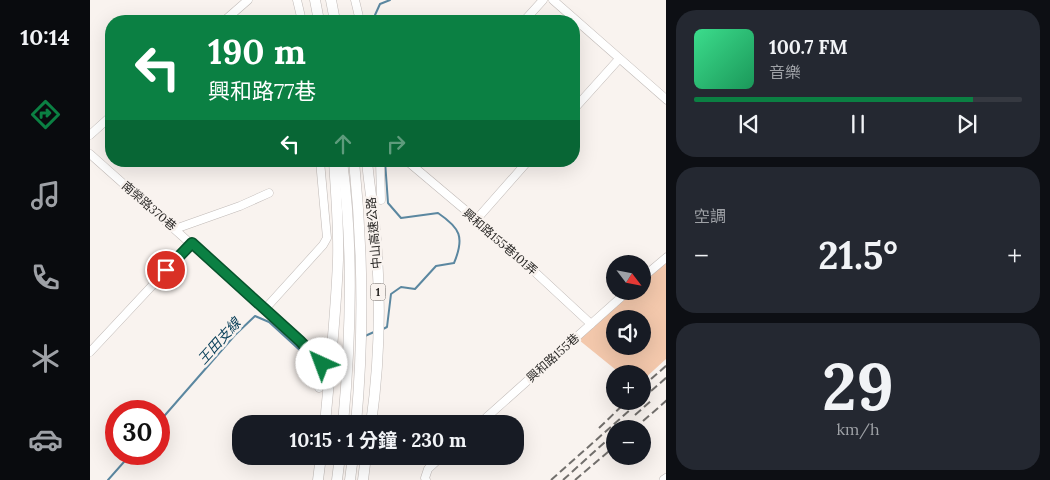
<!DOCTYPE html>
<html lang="zh-TW">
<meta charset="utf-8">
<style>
body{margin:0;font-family:Lora,"Noto Sans TC",serif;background:#242831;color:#f1f3f6;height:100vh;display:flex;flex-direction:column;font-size:19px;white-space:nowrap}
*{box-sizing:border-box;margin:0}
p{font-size:16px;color:#9ea1a6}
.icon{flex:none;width:28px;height:28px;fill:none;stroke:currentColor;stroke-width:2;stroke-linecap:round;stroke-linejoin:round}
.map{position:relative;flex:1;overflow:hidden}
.drawer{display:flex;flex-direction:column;gap:10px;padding:10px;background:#0d0f14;width:384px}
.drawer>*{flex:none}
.hud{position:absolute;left:15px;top:15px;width:475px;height:152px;border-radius:20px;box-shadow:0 5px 20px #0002;background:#0b8043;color:#fff;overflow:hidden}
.needle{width:32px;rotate:122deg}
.controls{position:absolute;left:516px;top:255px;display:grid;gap:10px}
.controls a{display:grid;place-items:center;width:45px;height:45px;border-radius:50%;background:#171b24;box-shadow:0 5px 20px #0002;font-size:25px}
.speed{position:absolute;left:15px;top:400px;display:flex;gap:10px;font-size:25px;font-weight:700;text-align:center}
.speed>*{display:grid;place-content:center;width:65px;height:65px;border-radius:50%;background:#171b24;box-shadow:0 5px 20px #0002;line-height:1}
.speed .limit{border:8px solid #d22;background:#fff;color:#111}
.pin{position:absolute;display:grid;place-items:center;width:42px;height:42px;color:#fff;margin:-21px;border:2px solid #fff;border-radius:50%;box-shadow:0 1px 5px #0007}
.me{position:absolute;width:55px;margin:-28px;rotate:317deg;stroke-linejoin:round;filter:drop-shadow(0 0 4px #0008)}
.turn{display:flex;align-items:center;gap:18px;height:105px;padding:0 20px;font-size:22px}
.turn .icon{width:65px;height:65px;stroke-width:2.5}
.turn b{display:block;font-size:35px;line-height:42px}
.lanes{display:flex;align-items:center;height:48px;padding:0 20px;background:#0003;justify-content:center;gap:25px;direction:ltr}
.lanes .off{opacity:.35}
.big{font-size:38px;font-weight:700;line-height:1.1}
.drawer .widget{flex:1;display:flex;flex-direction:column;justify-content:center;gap:8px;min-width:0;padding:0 18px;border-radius:20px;background:#242831}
.drawer .dial{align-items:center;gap:0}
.dial b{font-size:65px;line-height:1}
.song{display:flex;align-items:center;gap:15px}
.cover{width:60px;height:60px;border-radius:8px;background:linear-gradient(135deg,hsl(150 70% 55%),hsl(150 70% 35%))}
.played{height:5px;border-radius:2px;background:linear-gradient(90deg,#0b8043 85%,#363941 85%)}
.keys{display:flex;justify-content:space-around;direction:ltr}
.heat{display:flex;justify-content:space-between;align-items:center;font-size:28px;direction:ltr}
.trip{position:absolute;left:142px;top:415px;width:292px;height:50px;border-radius:20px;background:#171b24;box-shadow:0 5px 20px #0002;font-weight:700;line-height:50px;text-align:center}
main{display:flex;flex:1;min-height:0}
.tabs{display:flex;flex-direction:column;width:90px;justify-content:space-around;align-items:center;background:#090b0e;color:#9ea1a6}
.tabs .icon{width:35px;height:35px}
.tabs .on{color:#0b8043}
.tabs b{font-size:22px;color:#f1f3f6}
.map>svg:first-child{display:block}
.green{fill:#f3c8ac;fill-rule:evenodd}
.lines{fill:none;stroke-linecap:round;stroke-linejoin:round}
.stream{stroke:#5b87a0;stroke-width:2}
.minor-casing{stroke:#c0bab7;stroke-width:9}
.major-casing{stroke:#c0bab7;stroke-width:10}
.highway-casing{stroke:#c0bab7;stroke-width:11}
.minor{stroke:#fff;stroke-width:8}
.major{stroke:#fff;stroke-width:9}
.highway{stroke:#fff;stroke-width:10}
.rail{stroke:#726f6c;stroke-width:2;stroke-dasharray:8 4;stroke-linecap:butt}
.route-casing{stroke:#07532c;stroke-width:12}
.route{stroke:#0b8043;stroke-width:9}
.labels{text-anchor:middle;stroke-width:5;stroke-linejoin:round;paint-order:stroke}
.shield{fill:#f9f3ef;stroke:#686562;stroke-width:1}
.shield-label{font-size:11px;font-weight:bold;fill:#2a2826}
.street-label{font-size:12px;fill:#2a2826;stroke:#f9f3ef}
.water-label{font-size:14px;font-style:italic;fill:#0e435c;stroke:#f9f3ef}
</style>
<main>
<nav class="tabs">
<b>10:14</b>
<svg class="icon on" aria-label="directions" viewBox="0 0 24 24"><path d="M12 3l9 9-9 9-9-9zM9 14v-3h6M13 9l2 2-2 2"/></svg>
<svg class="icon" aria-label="music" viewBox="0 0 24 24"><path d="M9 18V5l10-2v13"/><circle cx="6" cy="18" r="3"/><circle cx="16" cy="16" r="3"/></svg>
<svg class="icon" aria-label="phone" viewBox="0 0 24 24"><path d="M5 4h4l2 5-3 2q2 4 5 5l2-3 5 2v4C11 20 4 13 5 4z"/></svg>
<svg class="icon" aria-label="climate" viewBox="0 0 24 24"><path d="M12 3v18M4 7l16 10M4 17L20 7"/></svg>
<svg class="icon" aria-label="car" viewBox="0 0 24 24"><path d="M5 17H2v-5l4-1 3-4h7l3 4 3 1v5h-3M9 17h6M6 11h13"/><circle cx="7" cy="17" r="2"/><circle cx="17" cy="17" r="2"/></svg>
</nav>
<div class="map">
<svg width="577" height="480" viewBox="0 0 577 480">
<rect width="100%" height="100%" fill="#f9f3ef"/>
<path class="green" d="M576,262V359L553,380L552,374H531L489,340L543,291H552L553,283ZM525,319H552V346H525Z"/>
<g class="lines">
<g class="stream">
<polyline points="285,21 285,15 290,4 300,0"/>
<path d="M293,329L297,327L301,294L311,287L325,289L346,266L364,263C375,237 370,228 348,213L311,218L298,203L295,161"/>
<polyline points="275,336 284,332"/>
<polyline points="225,354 238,350"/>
<polyline points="69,422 145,335 165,316 179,322 214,354 218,354"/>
<polyline points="18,480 41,454"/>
</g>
<defs>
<g id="minor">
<polyline points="207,0 212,21"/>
<polyline points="265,0 270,21"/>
<polyline points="463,0 577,100"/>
<polyline points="134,21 158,0"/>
<polyline points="434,21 453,0"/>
<polyline points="484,109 529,59"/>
<polyline points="0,135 21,116"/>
<polyline points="0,154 210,341 232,364 229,388"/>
<polyline points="290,161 291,200"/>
<polyline points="317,161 406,236 501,324"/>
<polyline points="386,220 438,161"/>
<polyline points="85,229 150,206 179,193"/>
<polyline points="552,278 577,257"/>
<polyline points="175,309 233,245 237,238 230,161"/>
<polyline points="0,352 102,243"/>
<polyline points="389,424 538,291"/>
<polyline points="336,480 335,478 338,469 352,456"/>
</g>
<polyline id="major" points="574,480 577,478"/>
<g id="highway">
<polyline points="225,0 229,21"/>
<polyline points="241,0 245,21"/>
<path d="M252,161C264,248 261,337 253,424"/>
<path d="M264,161C273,249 274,336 266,424"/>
<path d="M277,161C279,184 283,207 285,229C291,293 290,360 281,424"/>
<path d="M235,424C240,369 246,315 248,260C249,227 246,194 244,161"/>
<polyline points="228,480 231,456"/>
<polyline points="247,480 250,456"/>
<polyline points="260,480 263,456"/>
<polyline points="273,480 276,456"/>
</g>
</defs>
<use href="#minor" class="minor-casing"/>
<use href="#major" class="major-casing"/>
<use href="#highway" class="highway-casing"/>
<use href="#minor" class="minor"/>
<use href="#major" class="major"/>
<use href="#highway" class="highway"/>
<g class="rail">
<polyline points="552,387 577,365"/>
<polyline points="552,399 577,377"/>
<polyline points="545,415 562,400"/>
<polyline points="509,428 537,401"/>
<polyline points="544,429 577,400"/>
<polyline points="461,480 550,401"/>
<polyline points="473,480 525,433"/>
<polyline points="485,480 525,446"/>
</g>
</g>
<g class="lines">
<defs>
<polyline id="route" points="76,270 102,243 210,341 232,364"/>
</defs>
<use href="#route" class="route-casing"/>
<use href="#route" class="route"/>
</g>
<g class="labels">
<rect class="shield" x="280.5" y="283.5" width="15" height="17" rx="4"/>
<g class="shield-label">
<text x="288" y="296">1</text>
</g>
<g class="street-label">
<text transform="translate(59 206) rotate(41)" y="4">南榮路370巷</text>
<text transform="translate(284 233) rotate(-95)" y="4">中山高速公路</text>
<text transform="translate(410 242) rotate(41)" y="4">興和路155巷101弄</text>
<text transform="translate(463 358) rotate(-42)" y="4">興和路155巷</text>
</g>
<g class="water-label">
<text transform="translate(129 341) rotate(-48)" y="5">王田支線</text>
</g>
</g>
</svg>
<div class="controls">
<a><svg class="needle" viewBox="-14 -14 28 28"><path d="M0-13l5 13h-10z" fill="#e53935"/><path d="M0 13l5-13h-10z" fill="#9ea1a6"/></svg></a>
<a><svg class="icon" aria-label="sound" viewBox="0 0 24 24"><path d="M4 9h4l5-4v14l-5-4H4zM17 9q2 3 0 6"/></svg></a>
<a>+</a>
<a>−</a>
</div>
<div class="speed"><div class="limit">30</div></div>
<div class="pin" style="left:76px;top:270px;background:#d93025"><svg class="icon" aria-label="arrive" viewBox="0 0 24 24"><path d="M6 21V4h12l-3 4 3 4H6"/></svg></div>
<svg class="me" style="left:232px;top:364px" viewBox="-20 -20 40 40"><circle r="19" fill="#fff"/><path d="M0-13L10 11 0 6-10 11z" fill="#0b8043"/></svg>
<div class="trip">10:15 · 1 分鐘 · 230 m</div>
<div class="hud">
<div class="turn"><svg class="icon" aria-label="left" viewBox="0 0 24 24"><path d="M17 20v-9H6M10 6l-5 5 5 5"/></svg><div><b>190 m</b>興和路77巷</div></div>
<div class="lanes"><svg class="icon" aria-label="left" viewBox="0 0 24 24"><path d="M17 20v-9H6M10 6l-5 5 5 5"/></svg><svg class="icon off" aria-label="ahead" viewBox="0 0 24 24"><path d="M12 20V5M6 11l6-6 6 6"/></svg><svg class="icon off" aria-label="right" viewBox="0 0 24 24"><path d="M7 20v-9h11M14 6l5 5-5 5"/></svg></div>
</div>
</div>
<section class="drawer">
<div class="widget">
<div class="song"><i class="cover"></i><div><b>100.7 FM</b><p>音樂</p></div></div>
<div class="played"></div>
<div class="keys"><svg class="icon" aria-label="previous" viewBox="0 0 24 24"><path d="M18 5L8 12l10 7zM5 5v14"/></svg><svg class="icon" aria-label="pause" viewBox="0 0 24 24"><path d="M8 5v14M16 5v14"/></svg><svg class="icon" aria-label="next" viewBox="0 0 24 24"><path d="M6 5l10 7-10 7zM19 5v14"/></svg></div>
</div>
<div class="widget"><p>空調</p>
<div class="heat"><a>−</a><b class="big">21.5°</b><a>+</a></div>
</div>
<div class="widget dial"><b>29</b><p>km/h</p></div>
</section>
</main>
